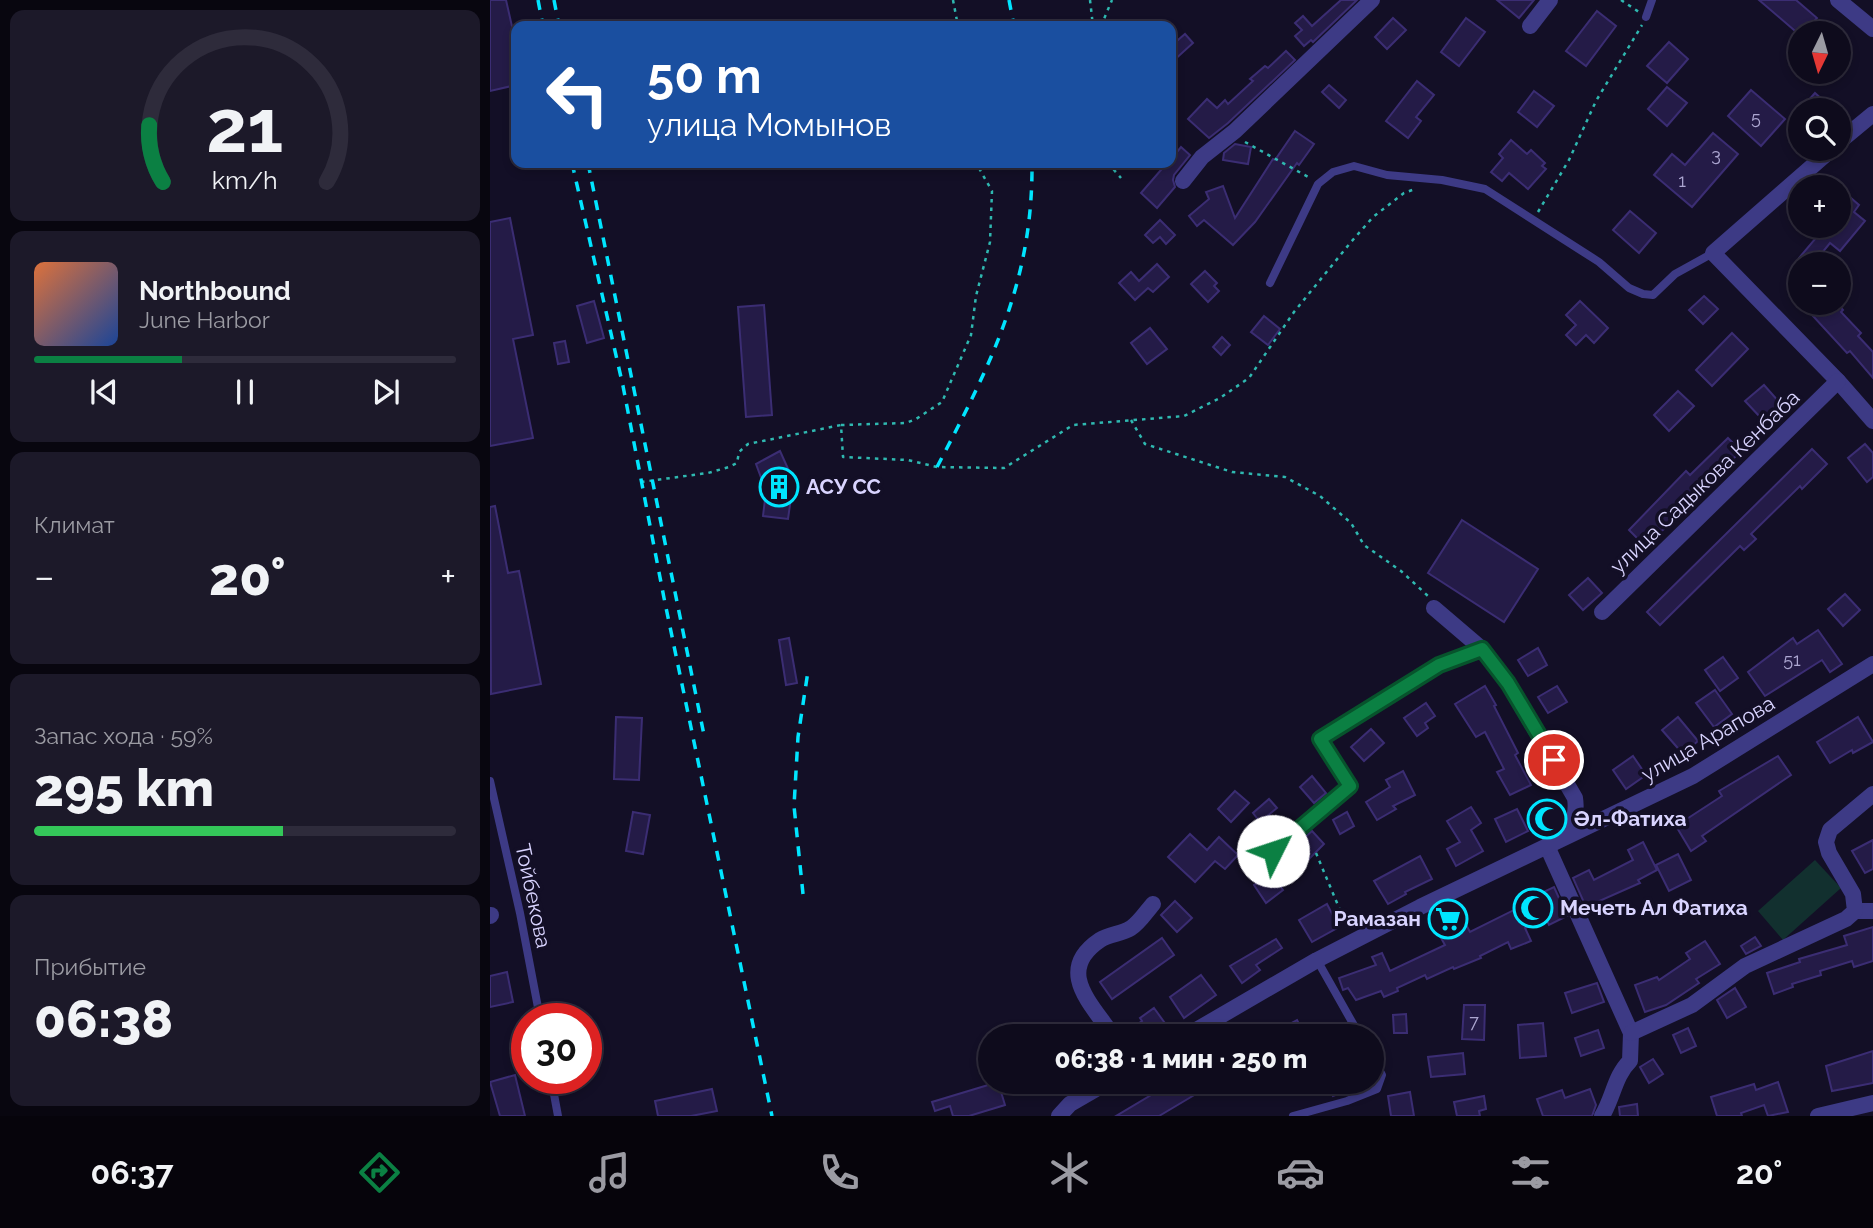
<!DOCTYPE html>
<html lang="ru">
<meta charset="utf-8">
<style>
body{margin:0;font-family:Raleway,sans-serif;background:#1c1929;color:#f1f3f6;height:100vh;display:flex;flex-direction:column;font-size:26px;white-space:nowrap}
*{box-sizing:border-box;margin:0}
p{font-size:23px;color:#9b9ba3}
.icon{flex:none;width:38px;height:38px;fill:none;stroke:currentColor;stroke-width:2;stroke-linecap:round;stroke-linejoin:round}
.map{position:relative;flex:1;overflow:hidden}
.panel{display:flex;flex-direction:column;gap:10px;padding:10px;background:#08060f;width:490px}
.panel>*{flex:none}
.guide{position:absolute;left:21px;top:21px;width:665px;height:147px;border-radius:14px;box-shadow:0 4px 10px #0003,0 0 0 2px #2e2b3b;background:#1a4fa0;color:#fff;overflow:hidden}
.needle{width:46px;rotate:185deg}
.controls{position:absolute;left:1298px;top:21px;display:grid;gap:14px}
.controls a{display:grid;place-items:center;width:63px;height:63px;border-radius:50%;background:#0e0b1c;box-shadow:0 4px 10px #0003,0 0 0 2px #2e2b3b;font-size:35px}
.speed{position:absolute;left:21px;top:1003px;display:flex;gap:14px;font-size:35px;font-weight:700;text-align:center}
.speed>*{display:grid;place-content:center;width:91px;height:91px;border-radius:50%;background:#0e0b1c;box-shadow:0 4px 10px #0003,0 0 0 2px #2e2b3b;line-height:1}
.speed .limit{border:10px solid #d22;background:#fff;color:#111}
.pin{position:absolute;display:grid;place-items:center;width:60px;height:60px;color:#fff;margin:-30px;border:4px solid #fff;border-radius:50%;box-shadow:0 2px 7px #0007}
.me{position:absolute;width:77px;margin:-38px;rotate:49deg;stroke-linejoin:round;filter:drop-shadow(0 0 5px #0008)}
.turn{display:flex;align-items:center;gap:24px;height:147px;padding:0 21px;font-size:32px}
.turn .icon{width:91px;height:91px;stroke-width:2.5}
.turn b{display:block;font-size:49px;line-height:60px}
.big{font-size:52px;font-weight:800;line-height:1.1}
.panel .card{flex:1;display:flex;flex-direction:column;justify-content:center;gap:10px;min-width:0;padding:0 24px;border-radius:14px;background:#1c1929}
.panel .dial{align-items:center;gap:0}
.dial svg{height:182px;overflow:visible;fill:none;stroke:#2e2b3b;stroke-width:7;stroke-linecap:round;text-anchor:middle}
.dial text{fill:#f1f3f6;stroke:none}
.song{display:flex;align-items:center;gap:21px}
.cover{width:84px;height:84px;border-radius:10px;background:linear-gradient(135deg,hsl(20 70% 55%),hsl(220 70% 35%))}
.played{height:7px;border-radius:4px;background:linear-gradient(90deg,#0b8043 35%,#2e2b3b 35%)}
.keys{display:flex;justify-content:space-around;direction:ltr}
.heat{display:flex;justify-content:space-between;align-items:center;font-size:38px;direction:ltr}
.charge{height:10px;border-radius:5px;background:linear-gradient(90deg,#34c759 59%,#2e2b3b 0)}
.trip{position:absolute;left:488px;top:1024px;width:406px;height:70px;border-radius:35px;background:#0e0b1c;box-shadow:0 4px 10px #0003,0 0 0 2px #2e2b3b;font-weight:800;line-height:70px;text-align:center}
.dock{display:flex;height:112px;justify-content:space-around;align-items:center;background:#06040b;color:#9b9ba3}
.dock .icon{width:49px;height:49px}
.dock .current{color:#0b8043}
.dock b{font-size:32px;color:#f1f3f6}
main{display:flex;flex:1;min-height:0}
.map>svg:first-child{display:block}
.green{fill:#12302f}
.building{fill:#241b47;stroke:#3b2d73;stroke-width:2}
.lines{fill:none;stroke-linecap:round;stroke-linejoin:round}
.path{stroke:#2fb8b0;stroke-width:2.5;stroke-dasharray:3.5 5;stroke-linecap:butt}
.lane{stroke:#3d3a85;stroke-width:8}
.street{stroke:#3d3a85;stroke-width:16}
.rail{stroke:#00e5ff;stroke-width:3.5;stroke-dasharray:10 9;stroke-linecap:butt}
.route-casing{stroke:#07532c;stroke-width:18}
.route{stroke:#0b8043;stroke-width:12}
.labels{text-anchor:middle;stroke-width:7;stroke-linejoin:round;paint-order:stroke}
.number-label{font-size:18px;fill:#aca6d1}
.street-label{font-size:21px;fill:#d9d4ff;stroke:#130f26}
.poi-label{font-size:21px;font-weight:bold;fill:#d9d4ff;stroke:#130f26;text-anchor:start}
</style>
<main>
<section class="panel">
<div class="card dial"><svg viewBox="0 0 100 80">
<path d="M14 69A42 42 0 1 1 86 69"/>
<path d="M14 69A42 42 0 0 1 8 44" stroke="#0b8043"/>
<text x="50" y="56" font-size="32" font-weight="700">21</text>
<text x="50" y="72" font-size="11">km/h</text>
</svg></div>
<div class="card">
<div class="song"><i class="cover"></i><div><b>Northbound</b><p>June Harbor</p></div></div>
<div class="played"></div>
<div class="keys"><svg class="icon" aria-label="previous" viewBox="0 0 24 24"><path d="M18 5L8 12l10 7zM5 5v14"/></svg><svg class="icon" aria-label="pause" viewBox="0 0 24 24"><path d="M8 5v14M16 5v14"/></svg><svg class="icon" aria-label="next" viewBox="0 0 24 24"><path d="M6 5l10 7-10 7zM19 5v14"/></svg></div>
</div>
<div class="card"><p>Климат</p>
<div class="heat"><a>−</a><b class="big">20°</b><a>+</a></div>
</div>
<div class="card"><p>Запас хода · 59%</p><b class="big">295 km</b><div class="charge"></div></div>
<div class="card"><p>Прибытие</p><b class="big">06:38</b></div>
</section>
<div class="map">
<svg width="1383" height="1116" viewBox="0 0 1383 1116">
<rect width="100%" height="100%" fill="#130f26"/>
<polygon class="green" points="1325,860 1351,888 1293,940 1268,911"/>
<g class="building">
<polygon points="0,0 16,0 26,44 26,85 0,91"/>
<polygon points="851,0 867,0 823,42 821,40 814,46 805,36 812,30 805,23 813,16 822,26"/>
<polygon points="1007,0 1044,0 1029,18"/>
<polygon points="1269,0 1306,0 1327,18 1314,33 1311,33 1311,36"/>
<polygon points="1107,11 1126,26 1096,66 1076,51"/>
<polygon points="903,18 916,30 897,49 885,37"/>
<polygon points="976,18 995,32 969,66 951,52"/>
<polygon points="695,34 703,43 681,63 681,46"/>
<polygon points="1179,42 1198,59 1177,83 1157,66"/>
<polygon points="796,51 805,60 738,123 719,138 698,119 717,99 727,108 735,100 738,104 763,81 760,79 775,66 778,68"/>
<polygon points="927,81 944,95 926,117 931,121 918,138 896,121"/>
<polygon points="839,85 856,100 849,108 832,92"/>
<polygon points="1177,87 1197,103 1177,126 1158,109"/>
<polygon points="1261,90 1295,119 1271,146 1238,116"/>
<polygon points="1044,91 1064,106 1047,127 1028,112"/>
<polygon points="1325,93 1344,110 1310,110"/>
<polygon points="805,131 824,144 809,165 807,163 765,222 743,245 714,220 707,226 699,216 719,199 716,192 733,186 745,218 783,159 785,160"/>
<polygon points="1223,133 1248,154 1202,207 1164,175 1182,154 1195,165"/>
<polygon points="1021,140 1037,154 1041,150 1055,163 1052,166 1056,169 1038,189 1019,173 1012,181 1001,172 1013,158 1009,154"/>
<polygon points="745,144 761,147 758,164 733,160 734,153"/>
<polygon points="691,147 700,155 684,175 683,180 685,187 667,208 651,193 677,163 681,163 681,159"/>
<polygon points="1354,192 1369,205 1364,212 1375,221 1350,251 1340,243 1327,259 1324,256 1317,264 1309,258 1336,226 1349,226 1349,198"/>
<polygon points="1140,211 1166,233 1149,253 1123,230"/>
<polygon points="20,218 43,335 23,339 43,438 0,446 0,222"/>
<polygon points="670,220 685,235 676,244 670,237 663,243 655,235"/>
<polygon points="667,264 679,277 663,292 658,288 645,300 629,283 641,272 649,281"/>
<polygon points="715,271 727,283 724,286 729,291 718,302 701,284"/>
<polygon points="1214,296 1228,309 1213,324 1199,310"/>
<polygon points="104,301 114,338 97,343 87,306"/>
<polygon points="1090,301 1118,328 1104,343 1096,335 1086,345 1076,335 1086,325 1076,315"/>
<polygon points="1311,303 1347,303 1353,310 1351,312 1371,333 1368,336 1383,352 1383,378 1360,351 1357,353"/>
<polygon points="274,305 282,415 256,417 248,307"/>
<polygon points="774,316 790,329 778,345 761,332"/>
<polygon points="660,328 677,349 657,364 641,343"/>
<polygon points="1242,333 1258,349 1222,386 1206,370"/>
<polygon points="732,337 740,345 731,355 723,347"/>
<polygon points="75,341 79,362 68,364 64,343"/>
<polygon points="1274,385 1290,403 1272,419 1255,401"/>
<polygon points="1188,391 1204,406 1179,431 1164,415"/>
<polygon points="1238,438 1251,451 1156,547 1139,530 1196,471 1200,475"/>
<polygon points="1375,444 1383,453 1383,477 1377,482 1358,458"/>
<polygon points="1322,449 1337,464 1312,489 1310,486 1261,534 1266,539 1254,550 1250,546 1170,625 1157,612"/>
<polygon points="290,451 300,473 303,484 298,519 273,516 276,491 266,464"/>
<polygon points="5,506 18,573 29,571 51,684 1,694 0,507"/>
<polygon points="972,520 1048,569 1014,622 938,573"/>
<polygon points="1098,578 1112,593 1093,610 1079,595"/>
<polygon points="1355,594 1370,610 1353,626 1338,609"/>
<polygon points="1328,630 1352,664 1340,672 1332,660 1275,696 1258,672 1303,638 1307,644"/>
<polygon points="299,638 307,683 296,685 289,640"/>
<polygon points="1048,648 1057,665 1038,676 1028,660"/>
<polygon points="1233,657 1248,678 1230,691 1215,670"/>
<polygon points="995,686 1006,705 1004,706 1028,753 1025,755 1041,785 1020,795 1007,772 1014,769 995,732 986,737 965,704"/>
<polygon points="1067,686 1077,702 1058,713 1048,697"/>
<polygon points="1225,690 1242,714 1224,727 1206,703"/>
<polygon points="936,703 945,716 935,723 938,728 927,736 914,718"/>
<polygon points="126,717 152,718 149,780 124,779"/>
<polygon points="1188,717 1208,741 1193,754 1172,730"/>
<polygon points="1368,717 1383,742 1363,753 1362,750 1340,763 1327,742"/>
<polygon points="881,729 894,743 874,761 861,747"/>
<polygon points="1143,756 1156,775 1136,789 1123,770"/>
<polygon points="1288,756 1301,775 1212,836 1216,841 1201,851 1186,826 1232,796 1229,791"/>
<polygon points="913,771 925,795 903,806 906,809 887,820 876,802 900,787 896,780"/>
<polygon points="822,776 836,793 824,803 810,787"/>
<polygon points="745,791 759,803 741,822 728,809"/>
<polygon points="779,799 787,808 770,822 763,813"/>
<polygon points="981,807 991,823 981,830 993,851 966,866 957,849 970,842 957,821"/>
<polygon points="1027,809 1038,831 1016,842 1005,819"/>
<polygon points="143,812 160,815 153,854 136,851"/>
<polygon points="857,812 864,826 850,834 843,820"/>
<polygon points="822,831 834,844 819,859 806,845"/>
<polygon points="700,834 717,850 729,837 748,855 735,869 725,861 705,882 678,857"/>
<polygon points="1383,840 1383,869 1375,873 1362,851"/>
<polygon points="1153,842 1167,870 1148,880 1150,883 1096,907 1083,878 1099,870 1104,880 1143,860 1138,850"/>
<polygon points="1188,854 1201,880 1179,891 1166,865"/>
<polygon points="930,856 942,879 915,892 916,894 898,904 884,881"/>
<polygon points="781,873 793,890 776,903 764,885"/>
<polygon points="1064,887 1077,916 1059,925 1056,918 1035,928 1041,941 1021,949 1018,942 990,956 991,958 964,969 963,967 937,979 935,975 907,988 908,991 894,997 891,991 866,1000 858,988 853,990 849,978 886,965 882,957 892,953 900,971 955,945 942,922 967,908 980,932 1046,899 1045,896"/>
<polygon points="685,901 702,918 687,932 671,915"/>
<polygon points="837,904 849,927 822,942 809,920"/>
<polygon points="1383,927 1383,961 1364,967 1362,961 1330,971 1331,975 1302,984 1303,987 1284,994 1277,973 1310,962 1309,959 1357,945 1354,936"/>
<polygon points="1265,937 1271,946 1256,954 1251,946"/>
<polygon points="672,938 684,955 622,999 610,982"/>
<polygon points="786,939 792,948 766,965 770,970 752,983 740,966"/>
<polygon points="1215,941 1230,964 1206,979 1209,983 1176,1005 1155,1012 1145,985 1167,977 1169,980 1200,959 1196,953"/>
<polygon points="17,972 23,1002 0,1007 0,976"/>
<polygon points="711,975 726,995 694,1018 680,997"/>
<polygon points="1107,983 1114,1002 1082,1013 1075,993"/>
<polygon points="1245,988 1256,1007 1237,1018 1227,1000"/>
<polygon points="974,1005 995,1005 994,1040 972,1039"/>
<polygon points="664,1008 677,1026 663,1036 645,1036 641,1029 652,1021 650,1018"/>
<polygon points="916,1014 917,1033 904,1033 903,1015"/>
<polygon points="807,1020 815,1036 777,1036"/>
<polygon points="1053,1023 1056,1056 1030,1058 1028,1025"/>
<polygon points="1198,1028 1206,1046 1191,1053 1183,1035"/>
<polygon points="1108,1030 1114,1048 1091,1056 1085,1038"/>
<polygon points="1383,1051 1383,1083 1342,1091 1336,1066"/>
<polygon points="973,1053 975,1074 941,1077 938,1057"/>
<polygon points="1163,1059 1173,1074 1159,1083 1150,1067"/>
<polygon points="25,1075 35,1116 10,1116 0,1082"/>
<polygon points="508,1082 515,1105 479,1116 463,1116 460,1106 445,1111 442,1102"/>
<polygon points="683,1082 699,1082 706,1094 669,1116 626,1116"/>
<polygon points="839,1082 857,1082 860,1090 843,1096"/>
<polygon points="1288,1082 1298,1112 1278,1116 1274,1105 1251,1113 1252,1116 1227,1116 1221,1097 1264,1084 1266,1090"/>
<polygon points="222,1089 227,1111 201,1116 168,1116 165,1101"/>
<polygon points="1100,1089 1106,1105 1102,1116 1053,1116 1047,1099 1072,1090 1075,1098"/>
<polygon points="920,1092 924,1116 901,1116 898,1096"/>
<polygon points="994,1096 996,1109 989,1111 990,1116 967,1116 964,1102"/>
<polygon points="1147,1104 1148,1116 1130,1116 1129,1107"/>
</g>
<g class="lines">
<g class="path">
<polyline points="463,0 468,26"/>
<polyline points="600,0 603,26"/>
<polyline points="1131,0 1149,12"/>
<polyline points="611,26 622,0"/>
<polyline points="755,142 820,178"/>
<polyline points="618,163 631,178"/>
<polyline points="1048,212 1079,160 1106,101 1152,25"/>
<polyline points="641,420 655,444 742,472 795,477 830,496 861,523 874,545 911,571 938,596"/>
<polyline points="351,425 416,423 426,419 452,402 481,335 486,296 500,242 502,191 490,170 489,163"/>
<polyline points="151,482 218,473 239,467 247,463 249,452 258,444 351,425 353,457 418,460 447,467 514,468 583,425 694,416 730,398 759,378 804,312 861,242 883,217 914,193 925,189"/>
<polyline points="826,853 858,929"/>
</g>
<g class="lane">
<polyline points="1156,17 1162,0"/>
<polyline points="780,283 828,184 843,172 864,166 897,175 952,180 995,189 1109,262 1139,288 1153,294 1163,295 1185,274 1223,253"/>
<polyline points="0,781 30,913 50,1018"/>
<polyline points="827,960 870,1036"/>
<polyline points="61,1078 68,1116"/>
<polyline points="803,1116 857,1101 887,1089 892,1075 882,1057"/>
</g>
<g class="street">
<polyline points="1348,0 1383,29"/>
<polyline points="1040,26 1060,0"/>
<polyline points="1349,142 1383,114"/>
<polyline points="1342,149 1223,253 1348,381 1383,421"/>
<polyline points="693,181 712,157 745,131 882,0"/>
<path d="M944,608L992,649L1018,683L1085,798C1089,824 1075,831 1057,846L1141,1033L1140,1061C1125,1075 1123,1098 1112,1116"/>
<polyline points="1112,612 1348,381"/>
<polyline points="783,851 860,786 830,739 949,665 992,649"/>
<polyline points="1365,911 1383,911"/>
<polyline points="0,916 1,915"/>
<polyline points="1141,1033 1202,1005 1255,966 1356,919 1365,911 1363,894 1339,853 1336,842 1340,830 1383,794"/>
<path d="M623,1036C602,1004 564,971 610,940C619,934 632,934 641,928C649,923 656,912 663,904"/>
<polyline points="696,1036 827,960 930,907 1203,776 1383,664"/>
<polyline points="569,1116 580,1104 618,1082"/>
<polyline points="1328,1116 1383,1103"/>
</g>
<g class="rail">
<polyline points="48,0 53,26"/>
<polyline points="64,0 69,26"/>
<polyline points="519,0 524,26"/>
<polyline points="82,163 133,386 174,598 282,1116"/>
<polyline points="98,163 214,735"/>
<path d="M447,467C501,364 543,282 542,163"/>
<polyline points="313,894 304,806 308,737 318,671"/>
</g>
</g>
<g class="lines">
<defs>
<polyline id="route" points="783,851 860,786 830,739 949,665 992,649 1018,683 1064,760"/>
</defs>
<use href="#route" class="route-casing"/>
<use href="#route" class="route"/>
</g>
<defs>
<symbol id="building-ring" viewBox="-11 -11 22 22"><circle r="9.5" fill="#130f26" stroke="#00e5ff" stroke-width="1.5"/><path d="M-4-6H4V6H1V3H-1V6H-4ZM-2.5-4.3h1.7v1.8h-1.7ZM.8-4.3h1.7v1.8H.8ZM-2.5-1h1.7V.8h-1.7ZM.8-1h1.7V.8H.8Z" fill="#00e5ff"/></symbol>
<symbol id="mosque-ring" viewBox="-11 -11 22 22"><circle r="9.5" fill="#130f26" stroke="#00e5ff" stroke-width="1.5"/><path d="M3.5-4.9A6 6 0 1 0 3.5 4.9A5 5 0 1 1 3.5-4.9Z" fill="#00e5ff"/></symbol>
<symbol id="supermarket-ring" viewBox="-11 -11 22 22"><circle r="9.5" fill="#130f26" stroke="#00e5ff" stroke-width="1.5"/><path d="M-6-5.5h2.5l.6 2H6L4.5 2H-2.5L-4.4-4H-6ZM-1.5 3.2a1.3 1.3 0 1 0 .1 0ZM3 3.2a1.3 1.3 0 1 0 .1 0Z" fill="#00e5ff"/></symbol>
</defs>
<g fill-rule="evenodd">
<use href="#building-ring" x="267" y="465" width="44" height="44"/>
<use href="#mosque-ring" x="1035" y="797" width="44" height="44"/>
<use href="#mosque-ring" x="1021" y="886" width="44" height="44"/>
<use href="#supermarket-ring" x="936" y="897" width="44" height="44"/>
</g>
<g class="labels">
<g class="number-label">
<text x="1266" y="124">5</text>
<text x="1226" y="161">3</text>
<text x="1192" y="187">1</text>
<text x="1302" y="666">51</text>
<text x="984" y="1028">7</text>
</g>
<g class="street-label">
<text transform="translate(1215 482) rotate(-44)" y="7">улица Садыкова Кенбаба</text>
<text transform="translate(1218 739) rotate(-30)" y="7">улица Арапова</text>
<text transform="translate(43 896) rotate(78)" y="7">Тойбекова</text>
</g>
<g class="poi-label">
<text x="316" y="494">АСУ СС</text>
<text x="1084" y="826">Әл-Фатиха</text>
<text x="1070" y="915">Мечеть Ал Фатиха</text>
<text x="931" y="926" text-anchor="end">Рамазан</text>
</g>
</g>
</svg>
<div class="controls">
<a><svg class="needle" viewBox="-14 -14 28 28"><path d="M0-13l5 13h-10z" fill="#e53935"/><path d="M0 13l5-13h-10z" fill="#9b9ba3"/></svg></a>
<a><svg class="icon" aria-label="search" viewBox="0 0 24 24"><circle cx="10" cy="10" r="6"/><path d="M15 15l6 6"/></svg></a>
<a>+</a>
<a>−</a>
</div>
<div class="speed"><div class="limit">30</div></div>
<div class="pin" style="left:1064px;top:760px;background:#d93025"><svg class="icon" aria-label="arrive" viewBox="0 0 24 24"><path d="M6 21V4h12l-3 4 3 4H6"/></svg></div>
<svg class="me" style="left:783px;top:851px" viewBox="-20 -20 40 40"><circle r="19" fill="#fff"/><path d="M0-13L10 11 0 6-10 11z" fill="#0b8043"/></svg>
<div class="trip">06:38 · 1 мин · 250 m</div>
<div class="guide">
<div class="turn"><svg class="icon" aria-label="left" viewBox="0 0 24 24"><path d="M17 20v-9H6M10 6l-5 5 5 5"/></svg><div><b>50 m</b>улица Момынов</div></div>
</div>
</div>
</main>
<nav class="dock">
<b>06:37</b>
<svg class="icon current" aria-label="directions" viewBox="0 0 24 24"><path d="M12 3l9 9-9 9-9-9zM9 14v-3h6M13 9l2 2-2 2"/></svg>
<svg class="icon" aria-label="music" viewBox="0 0 24 24"><path d="M9 18V5l10-2v13"/><circle cx="6" cy="18" r="3"/><circle cx="16" cy="16" r="3"/></svg>
<svg class="icon" aria-label="phone" viewBox="0 0 24 24"><path d="M5 4h4l2 5-3 2q2 4 5 5l2-3 5 2v4C11 20 4 13 5 4z"/></svg>
<svg class="icon" aria-label="climate" viewBox="0 0 24 24"><path d="M12 3v18M4 7l16 10M4 17L20 7"/></svg>
<svg class="icon" aria-label="car" viewBox="0 0 24 24"><path d="M5 17H2v-5l4-1 3-4h7l3 4 3 1v5h-3M9 17h6M6 11h13"/><circle cx="7" cy="17" r="2"/><circle cx="17" cy="17" r="2"/></svg>
<svg class="icon" aria-label="filters" viewBox="0 0 24 24"><path d="M4 7h16M4 17h16"/><circle cx="9" cy="7" r="2"/><circle cx="15" cy="17" r="2"/></svg>
<b>20°</b>
</nav>
